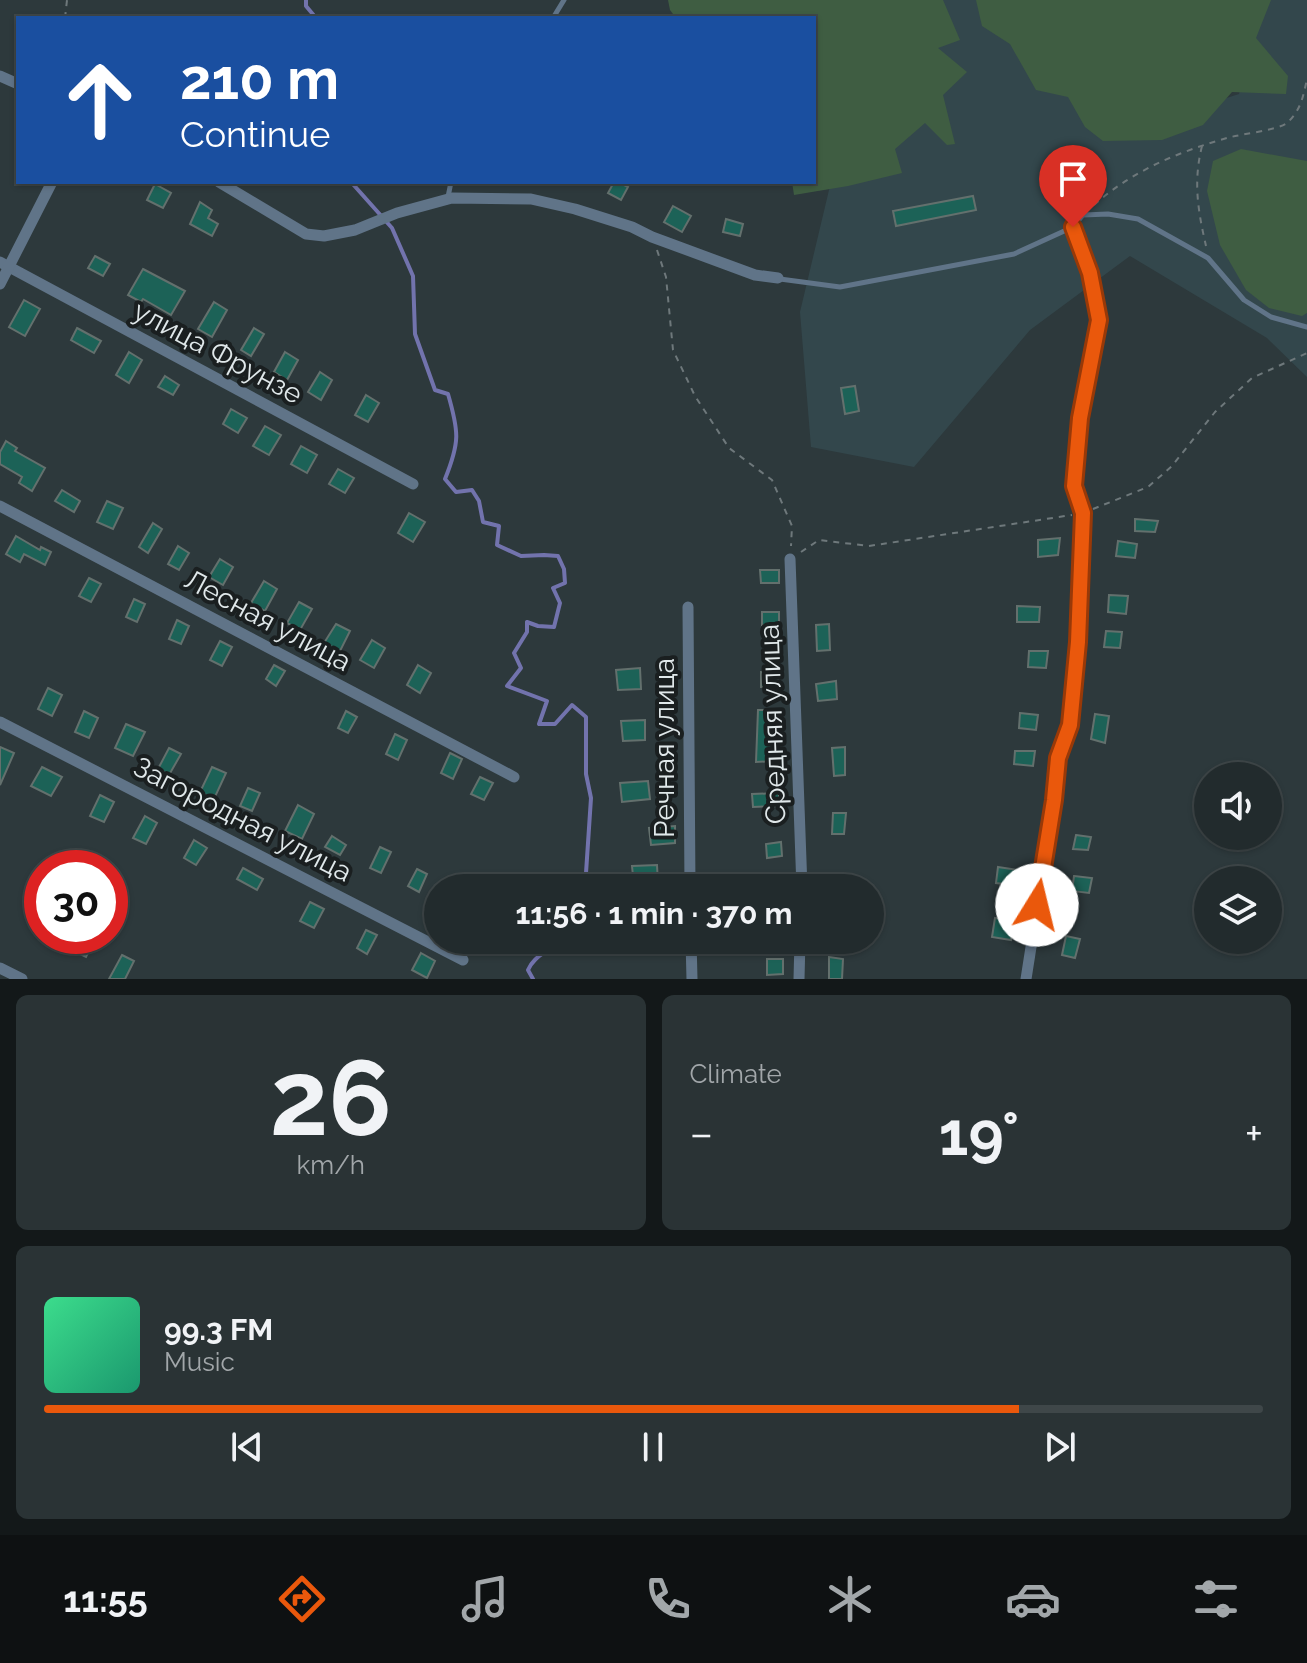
<!DOCTYPE html>
<meta charset="utf-8">
<style>
body{margin:0;font-family:Raleway,sans-serif;background:#2a3335;color:#f1f3f6;height:100vh;display:flex;flex-direction:column;font-size:30px;white-space:nowrap}
*{box-sizing:border-box;margin:0}
p{font-size:26px;color:#a2a7aa}
.icon{flex:none;width:44px;height:44px;fill:none;stroke:currentColor;stroke-width:2;stroke-linecap:round;stroke-linejoin:round}
.map{position:relative;height:979px;overflow:hidden}
.sheet{display:flex;flex-direction:column;gap:16px;padding:16px;background:#131819;flex:1}
.sheet>*{flex:none}
.banner{position:absolute;left:16px;top:16px;width:800px;height:168px;border-radius:0px;box-shadow:0 2px 6px #0004,0 0 0 2px #3f4749;background:#1a4fa0;color:#fff;overflow:hidden}
.controls{position:absolute;left:1194px;top:762px;display:grid;gap:16px}
.controls a{display:grid;place-items:center;width:88px;height:88px;border-radius:50%;background:#222b2d;box-shadow:0 2px 6px #0004,0 0 0 2px #3f4749;font-size:40px}
.speed{position:absolute;left:24px;top:850px;display:flex;gap:16px;font-size:40px;font-weight:700;text-align:center}
.speed>*{display:grid;place-content:center;width:104px;height:104px;border-radius:50%;background:#222b2d;box-shadow:0 2px 6px #0004,0 0 0 2px #3f4749;line-height:1}
.speed .limit{border:12px solid #d22;background:#fff;color:#111}
.pin{position:absolute;display:grid;place-items:center;width:68px;height:68px;color:#fff;margin:-82px -34px;border-radius:50% 50% 50% 0;rotate:-45deg;box-shadow:0 0 8px #0007}
.pin .icon{rotate:45deg}
.me{position:absolute;width:88px;margin:-44px;rotate:9deg;stroke-linejoin:round;filter:drop-shadow(0 0 6px #0008)}
.turn{display:flex;align-items:center;gap:28px;height:168px;padding:0 32px;font-size:36px}
.turn .icon{width:104px;height:104px;stroke-width:2.5}
.turn b{display:block;font-size:56px;line-height:68px}
.big{font-size:60px;font-weight:700;line-height:1.1}
.sheet .tile{flex:1;display:flex;flex-direction:column;justify-content:center;gap:12px;min-width:0;padding:0 28px;border-radius:12px;background:#2a3335}
.sheet .dial{align-items:center;gap:0}
.dial b{font-size:104px;line-height:1}
.song{display:flex;align-items:center;gap:24px}
.cover{width:96px;height:96px;border-radius:12px;background:linear-gradient(135deg,hsl(150 70% 55%),hsl(160 70% 35%))}
.played{height:8px;border-radius:4px;background:linear-gradient(90deg,#ea580c 80%,#3f4749 80%)}
.keys{display:flex;justify-content:space-around;direction:ltr}
.heat{display:flex;justify-content:space-between;align-items:center;font-size:44px;direction:ltr}
.sheet .tiles{flex:1;display:grid;gap:16px;grid-template-columns:1fr 1fr}
.tile:last-child{grid-column:span 2}
.trip{position:absolute;left:424px;top:874px;width:460px;height:80px;border-radius:40px;background:#222b2d;box-shadow:0 2px 6px #0004,0 0 0 2px #3f4749;font-weight:700;line-height:80px;text-align:center}
.dock{display:flex;height:128px;justify-content:space-around;align-items:center;background:#0e1112;color:#a2a7aa}
.dock .icon{width:56px;height:56px}
.dock .selected{color:#ea580c}
.dock b{font-size:36px;color:#f1f3f6}
.map>svg:first-child{display:block}
.built{fill:#33474c}
.green{fill:#3f5d42}
.lines{fill:none;stroke-linecap:round;stroke-linejoin:round}
.stream{stroke:#7273ad;stroke-width:4}
.building{fill:#1c6257;stroke:#63706d;stroke-width:2}
.path{stroke:#6e787b;stroke-width:2;stroke-dasharray:6 6;stroke-linecap:butt}
.lane{stroke:#607488;stroke-width:5}
.street{stroke:#607488;stroke-width:11}
.route-casing{stroke:#983908;stroke-width:20}
.route{stroke:#ea580c;stroke-width:14}
.labels{text-anchor:middle;stroke-width:8;stroke-linejoin:round;paint-order:stroke}
.street-label{font-size:28px;fill:#e0e8ea;stroke:#1a1f20}
</style>
<div class="map">
<svg width="1307" height="979" viewBox="0 0 1307 979">
<rect width="100%" height="100%" fill="#2d393c"/>
<polygon class="built" points="912,0 1011,0 1121,132 1239,94 1261,0 1307,0 1307,377 1267,338 1130,256 1030,330 914,467 811,447 800,312 844,127"/>
<g class="green">
<polygon points="668,0 943,0 960,40 938,48 967,72 943,95 955,144 947,145 925,123 895,149 902,173 848,186 794,195 792,182 814,182 814,18 676,18 670,10"/>
<polygon points="976,0 1271,0 1256,38 1288,76 1286,94 1232,92 1203,125 1162,140 1103,141 1085,127 1068,97 1036,90 1010,44 982,26"/>
<polygon points="1241,149 1307,161 1307,313 1302,316 1269,308 1246,290 1220,245 1207,191 1213,161"/>
</g>
<g class="lines">
<g class="stream">
<polyline points="306,0 306,6 316,18"/>
<path d="M351,182L392,228L413,276L415,334L435,390L448,394C459,432 460,442 445,479L456,492L472,490L479,501L483,522L499,526L497,545L521,556L544,555L558,556L564,569L565,583L553,588L560,603L554,627L538,626L527,622V632L514,653L521,668L507,686L547,701L539,724H555L572,705L586,717V774L591,798L586,873L592,876L588,884L582,888"/>
<polyline points="552,888 556,879 569,888"/>
<path d="M533,979L528,970C535,954 549,953 558,940"/>
</g>
</g>
<g class="building">
<polygon points="614,182 618,182 628,187 621,200 608,193"/>
<polygon points="155,184 171,193 163,208 147,200"/>
<polygon points="973,196 976,210 896,226 893,211"/>
<polygon points="200,202 212,210 208,218 218,224 212,236 190,224"/>
<polygon points="673,206 691,216 682,232 664,222"/>
<polygon points="726,219 743,224 740,236 723,232"/>
<polygon points="95,256 110,264 103,276 88,268"/>
<polygon points="143,269 185,291 171,315 143,299 141,302 128,295"/>
<polygon points="24,300 40,309 25,336 9,327"/>
<polygon points="214,302 227,310 212,337 198,329"/>
<polygon points="77,328 101,341 94,353 71,340"/>
<polygon points="254,328 264,334 251,356 241,350"/>
<polygon points="129,352 142,360 129,383 116,375"/>
<polygon points="285,352 298,360 287,380 274,372"/>
<polygon points="320,372 332,380 321,400 308,392"/>
<polygon points="165,376 179,385 173,395 158,387"/>
<polygon points="855,386 859,411 845,414 841,388"/>
<polygon points="366,395 379,403 368,422 355,415"/>
<polygon points="231,409 247,418 238,433 223,424"/>
<polygon points="265,426 281,435 269,455 253,446"/>
<polygon points="6,441 17,448 15,451 45,468 32,491 19,483 22,477 0,464 0,452"/>
<polygon points="301,446 317,455 307,473 291,464"/>
<polygon points="338,469 354,478 345,493 329,484"/>
<polygon points="62,490 80,501 74,512 55,501"/>
<polygon points="107,501 123,508 113,529 97,522"/>
<polygon points="409,513 425,522 413,542 398,533"/>
<polygon points="1135,519 1158,521 1155,532 1135,531"/>
<polygon points="153,523 162,529 148,553 139,547"/>
<polygon points="16,536 40,550 41,547 51,552 45,565 24,554 20,562 6,554"/>
<polygon points="1060,538 1058,555 1038,557 1038,540"/>
<polygon points="1118,541 1137,544 1135,558 1116,556"/>
<polygon points="178,546 189,553 179,570 168,564"/>
<polygon points="220,559 233,567 223,585 209,577"/>
<polygon points="760,570 779,570 779,583 761,583"/>
<polygon points="89,578 101,584 91,602 79,596"/>
<polygon points="264,581 277,589 265,611 251,603"/>
<polygon points="1109,595 1128,596 1126,614 1108,612"/>
<polygon points="134,599 145,604 137,622 126,617"/>
<polygon points="299,602 312,609 300,630 287,623"/>
<polygon points="1017,606 1040,607 1039,622 1017,622"/>
<rect x="762" y="612" width="17" height="13"/>
<polygon points="177,620 189,626 181,644 169,639"/>
<polygon points="336,624 350,631 340,651 324,643"/>
<polygon points="829,624 830,650 817,651 816,625"/>
<polygon points="1106,631 1122,632 1120,648 1104,647"/>
<polygon points="372,640 385,648 374,668 360,660"/>
<polygon points="220,641 232,647 222,666 210,660"/>
<polygon points="1029,651 1048,651 1046,668 1028,667"/>
<polygon points="274,665 285,671 276,686 266,679"/>
<polygon points="418,665 431,673 420,693 407,685"/>
<polygon points="640,668 641,689 618,690 616,670"/>
<polygon points="778,671 778,686 761,687 761,672"/>
<polygon points="836,681 837,699 818,701 816,684"/>
<polygon points="48,688 62,695 52,716 38,709"/>
<polygon points="758,710 778,710 778,743 776,761 756,762"/>
<polygon points="84,711 98,718 89,738 75,732"/>
<polygon points="346,711 357,717 348,733 338,728"/>
<polygon points="1020,713 1038,715 1036,730 1019,728"/>
<polygon points="1095,714 1109,716 1105,743 1091,739"/>
<polygon points="645,720 645,740 623,741 621,721"/>
<polygon points="126,724 145,732 133,756 115,748"/>
<polygon points="395,734 407,740 398,760 386,754"/>
<polygon points="0,747 14,753 0,785"/>
<polygon points="845,747 845,775 834,776 832,748"/>
<polygon points="169,748 181,754 169,775 158,769"/>
<polygon points="1015,751 1035,751 1033,766 1014,764"/>
<polygon points="450,753 462,759 453,779 441,773"/>
<polygon points="42,767 62,777 51,796 31,786"/>
<polygon points="212,767 226,773 214,799 200,792"/>
<polygon points="480,777 493,783 484,800 471,794"/>
<polygon points="648,781 650,799 622,802 620,783"/>
<polygon points="248,788 260,793 252,811 240,806"/>
<polygon points="779,793 779,806 753,807 752,794"/>
<polygon points="100,795 114,802 104,822 90,816"/>
<polygon points="298,805 314,814 302,839 285,831"/>
<polygon points="833,813 846,813 844,834 832,834"/>
<polygon points="145,816 157,823 146,844 133,838"/>
<polygon points="675,826 675,843 651,845 649,828"/>
<polygon points="1076,835 1091,837 1088,850 1073,849"/>
<polygon points="332,836 346,845 340,855 325,847"/>
<polygon points="194,840 207,848 196,865 184,858"/>
<polygon points="781,842 782,856 767,858 766,844"/>
<polygon points="380,847 391,852 381,873 370,868"/>
<polygon points="657,865 658,884 634,886 632,866"/>
<polygon points="998,867 1025,871 1022,886 996,883"/>
<polygon points="243,868 263,879 257,890 237,879"/>
<polygon points="417,869 427,874 419,892 408,886"/>
<polygon points="1074,876 1092,878 1089,893 1072,891"/>
<polygon points="310,902 324,909 314,928 300,921"/>
<polygon points="995,918 1014,921 1011,940 992,937"/>
<polygon points="366,930 377,935 367,954 357,948"/>
<polygon points="82,936 96,936 86,957 74,951"/>
<polygon points="1066,936 1080,939 1075,958 1062,955"/>
<polygon points="639,940 663,940 664,950 640,952"/>
<polygon points="421,953 435,961 427,978 412,970"/>
<polygon points="122,955 134,961 125,979 109,979"/>
<polygon points="829,957 843,959 842,979 829,979"/>
<polygon points="767,959 783,959 783,974 767,975"/>
</g>
<g class="lines">
<g class="path">
<polyline points="65,18 67,0"/>
<path d="M1202,146C1193,182 1198,211 1206,246"/>
<path d="M1094,205C1132,171 1178,152 1227,138C1241,134 1278,130 1287,123C1301,110 1303,97 1307,79"/>
<polyline points="657,250 666,277 673,350 695,396 729,448 772,480 792,526 791,546"/>
<polyline points="1093,509 1148,487 1172,466 1215,412 1252,378 1307,353"/>
<polyline points="801,552 819,540 869,546 1072,515"/>
</g>
<g class="lane">
<polyline points="553,18 564,0"/>
<polyline points="448,197 451,182"/>
<polyline points="1073,227 1090,273 1099,320 1080,418 1074,486 1082,511"/>
<polyline points="780,279 840,287 1014,254 1073,227 1083,215 1108,214 1138,219 1208,258 1244,300 1271,317 1307,327"/>
</g>
<g class="street">
<polyline points="0,76 18,84"/>
<polyline points="219,182 306,234 324,236 355,230 397,213 452,198 531,199 575,209 632,227 652,237 755,275 778,278"/>
<polyline points="0,262 413,484"/>
<polyline points="0,284 52,182"/>
<polyline points="0,506 514,777"/>
<polyline points="790,559 802,888"/>
<polyline points="688,607 690,888"/>
<polyline points="0,722 463,960"/>
<polyline points="691,940 692,979"/>
<polyline points="0,968 22,979"/>
<polyline points="799,979 800,940"/>
<polyline points="1026,979 1054,800 1058,758 1070,725 1078,642 1083,513"/>
</g>
</g>
<g class="lines">
<defs>
<polyline id="route" points="1037,905 1054,800 1058,758 1070,725 1078,642 1083,513 1074,486 1080,418 1099,320 1090,273 1073,227"/>
</defs>
<use href="#route" class="route-casing"/>
<use href="#route" class="route"/>
</g>
<g class="labels">
<g class="street-label">
<text transform="translate(218 352) rotate(28)" y="10">улица Фрунзе</text>
<text transform="translate(268 620) rotate(28)" y="10">Лесная улица</text>
<text transform="translate(772 724) rotate(-92)" y="10">Средняя улица</text>
<text transform="translate(664 748) rotate(-90)" y="10">Речная улица</text>
<text transform="translate(243 819) rotate(27)" y="10">Загородная улица</text>
</g>
</g>
</svg>
<div class="controls">
<a><svg class="icon" aria-label="sound" viewBox="0 0 24 24"><path d="M4 9h4l5-4v14l-5-4H4zM17 9q2 3 0 6"/></svg></a>
<a><svg class="icon" aria-label="layers" viewBox="0 0 24 24"><path d="M12 4l9 5-9 5-9-5zM3 14l9 5 9-5"/></svg></a>
</div>
<div class="speed"><div class="limit">30</div></div>
<div class="pin" style="left:1073px;top:227px;background:#d93025"><svg class="icon" aria-label="arrive" viewBox="0 0 24 24"><path d="M6 21V4h12l-3 4 3 4H6"/></svg></div>
<svg class="me" style="left:1037px;top:905px" viewBox="-20 -20 40 40"><circle r="19" fill="#fff"/><path d="M0-13L10 11 0 6-10 11z" fill="#ea580c"/></svg>
<div class="trip">11:56 · 1 min · 370 m</div>
<div class="banner">
<div class="turn"><svg class="icon" aria-label="ahead" viewBox="0 0 24 24"><path d="M12 20V5M6 11l6-6 6 6"/></svg><div><b>210 m</b>Continue</div></div>
</div>
</div>
<section class="sheet">
<div class="tiles">
<div class="tile dial"><b>26</b><p>km/h</p></div>
<div class="tile"><p>Climate</p>
<div class="heat"><a>−</a><b class="big">19°</b><a>+</a></div>
</div>
<div class="tile">
<div class="song"><i class="cover"></i><div><b>99.3 FM</b><p>Music</p></div></div>
<div class="played"></div>
<div class="keys"><svg class="icon" aria-label="previous" viewBox="0 0 24 24"><path d="M18 5L8 12l10 7zM5 5v14"/></svg><svg class="icon" aria-label="pause" viewBox="0 0 24 24"><path d="M8 5v14M16 5v14"/></svg><svg class="icon" aria-label="next" viewBox="0 0 24 24"><path d="M6 5l10 7-10 7zM19 5v14"/></svg></div>
</div>
</div>
</section>
<nav class="dock">
<b>11:55</b>
<svg class="icon selected" aria-label="directions" viewBox="0 0 24 24"><path d="M12 3l9 9-9 9-9-9zM9 14v-3h6M13 9l2 2-2 2"/></svg>
<svg class="icon" aria-label="music" viewBox="0 0 24 24"><path d="M9 18V5l10-2v13"/><circle cx="6" cy="18" r="3"/><circle cx="16" cy="16" r="3"/></svg>
<svg class="icon" aria-label="phone" viewBox="0 0 24 24"><path d="M5 4h4l2 5-3 2q2 4 5 5l2-3 5 2v4C11 20 4 13 5 4z"/></svg>
<svg class="icon" aria-label="climate" viewBox="0 0 24 24"><path d="M12 3v18M4 7l16 10M4 17L20 7"/></svg>
<svg class="icon" aria-label="car" viewBox="0 0 24 24"><path d="M5 17H2v-5l4-1 3-4h7l3 4 3 1v5h-3M9 17h6M6 11h13"/><circle cx="7" cy="17" r="2"/><circle cx="17" cy="17" r="2"/></svg>
<svg class="icon" aria-label="filters" viewBox="0 0 24 24"><path d="M4 7h16M4 17h16"/><circle cx="9" cy="7" r="2"/><circle cx="15" cy="17" r="2"/></svg>
</nav>
